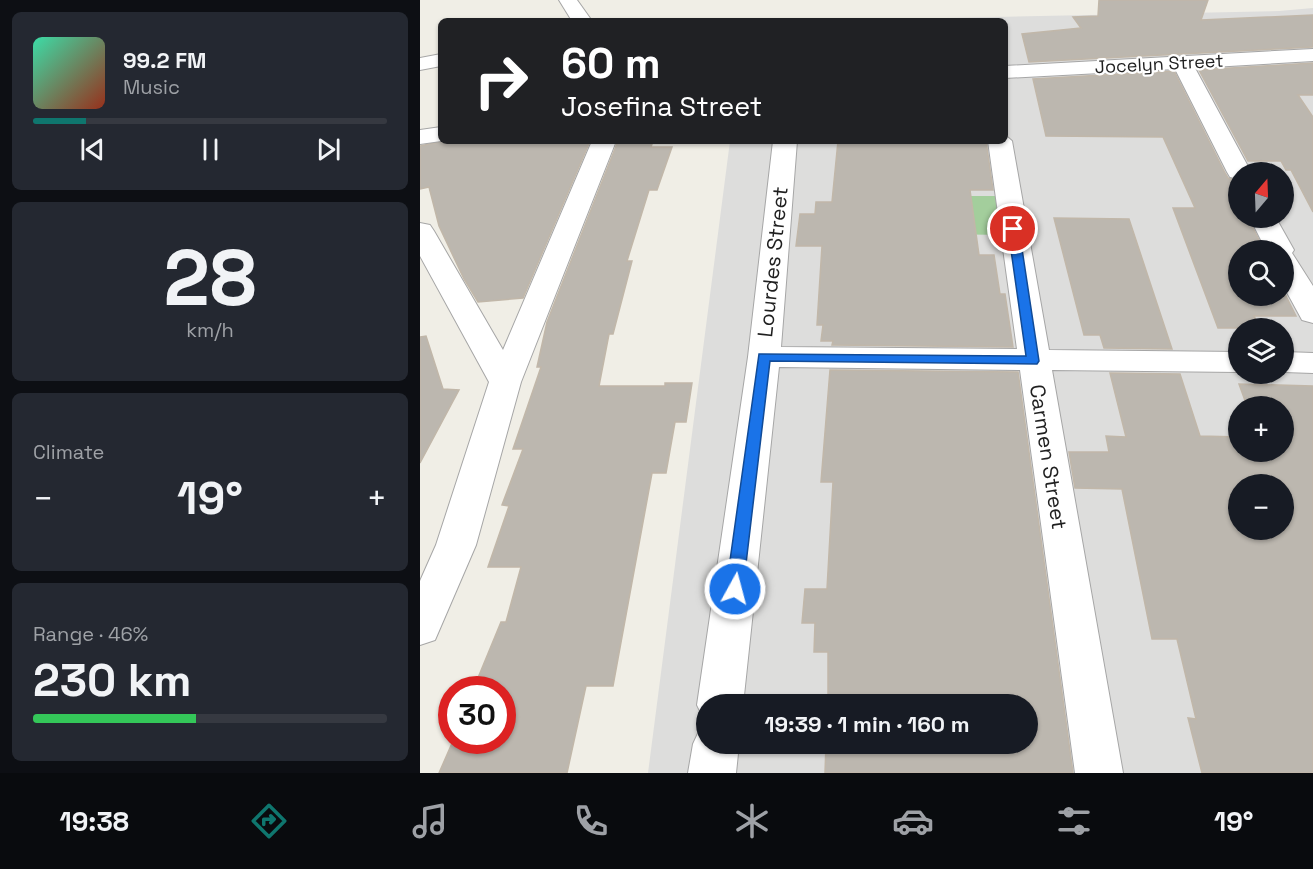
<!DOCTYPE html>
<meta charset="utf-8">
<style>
body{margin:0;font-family:"Space Grotesk",sans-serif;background:#242831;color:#f1f3f6;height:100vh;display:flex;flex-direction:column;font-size:22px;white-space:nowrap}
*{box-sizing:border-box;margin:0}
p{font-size:20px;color:#9ea1a6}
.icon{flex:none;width:33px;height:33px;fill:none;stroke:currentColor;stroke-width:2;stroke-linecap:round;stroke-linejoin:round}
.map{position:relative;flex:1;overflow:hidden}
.details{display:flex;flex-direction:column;gap:12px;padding:12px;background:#0d0f14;width:420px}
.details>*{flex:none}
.banner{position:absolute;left:18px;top:18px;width:570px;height:126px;border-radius:9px;box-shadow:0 2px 4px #0004;background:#202124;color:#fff;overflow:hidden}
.needle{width:39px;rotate:19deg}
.controls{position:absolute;left:808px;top:162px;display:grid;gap:12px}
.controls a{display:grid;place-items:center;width:66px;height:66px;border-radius:50%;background:#171b24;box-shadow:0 2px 4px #0004;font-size:30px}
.speed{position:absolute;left:18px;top:676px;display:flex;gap:12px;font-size:30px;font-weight:700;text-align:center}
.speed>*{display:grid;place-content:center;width:78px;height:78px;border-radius:50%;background:#171b24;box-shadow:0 2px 4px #0004;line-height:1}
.speed .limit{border:9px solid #d22;background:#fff;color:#111}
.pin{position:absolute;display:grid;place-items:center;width:51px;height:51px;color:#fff;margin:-26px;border:3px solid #fff;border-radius:50%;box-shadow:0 2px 6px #0007}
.me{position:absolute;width:66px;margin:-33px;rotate:7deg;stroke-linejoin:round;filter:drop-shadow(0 0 4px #0008)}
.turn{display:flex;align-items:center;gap:21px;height:126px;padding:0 24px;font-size:27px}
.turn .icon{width:78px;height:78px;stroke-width:2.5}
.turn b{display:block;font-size:42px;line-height:51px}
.big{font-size:45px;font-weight:700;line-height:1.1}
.details .widget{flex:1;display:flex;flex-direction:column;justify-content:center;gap:9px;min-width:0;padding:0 21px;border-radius:9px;background:#242831}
.details .dial{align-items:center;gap:0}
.dial b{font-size:78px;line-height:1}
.song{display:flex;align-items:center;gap:18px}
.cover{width:72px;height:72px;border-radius:9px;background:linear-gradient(135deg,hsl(160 70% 55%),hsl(10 70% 35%))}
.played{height:6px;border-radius:3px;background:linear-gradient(90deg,#0f766e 15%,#363941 15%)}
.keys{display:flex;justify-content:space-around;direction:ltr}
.heat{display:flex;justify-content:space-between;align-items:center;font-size:33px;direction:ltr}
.charge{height:9px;border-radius:4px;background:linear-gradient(90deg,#34c759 46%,#363941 0)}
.trip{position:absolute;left:276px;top:694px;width:342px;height:60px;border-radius:30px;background:#171b24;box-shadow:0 2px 4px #0004;font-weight:700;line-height:60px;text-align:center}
.tab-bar{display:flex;height:96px;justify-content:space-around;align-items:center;background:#090b0e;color:#9ea1a6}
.tab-bar .icon{width:42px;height:42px}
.tab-bar .current{color:#0f766e}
.tab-bar b{font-size:27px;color:#f1f3f6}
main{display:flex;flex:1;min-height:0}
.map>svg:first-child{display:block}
.residential{fill:#dddddc;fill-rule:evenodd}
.forest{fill:#a3ce9c}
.building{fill:#bcb7af;stroke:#c1b7a9;stroke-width:1.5;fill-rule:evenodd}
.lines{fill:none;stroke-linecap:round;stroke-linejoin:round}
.minor-casing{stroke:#a6a6a6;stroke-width:2}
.minor{fill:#fff;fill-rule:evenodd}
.route{fill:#1a73e8;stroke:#114b97;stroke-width:1.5}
.labels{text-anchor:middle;stroke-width:4.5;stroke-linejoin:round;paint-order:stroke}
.far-street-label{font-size:18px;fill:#1f1f1f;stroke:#fff}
.street-label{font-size:21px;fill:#1f1f1f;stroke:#fff}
</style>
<main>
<section class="details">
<div class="widget">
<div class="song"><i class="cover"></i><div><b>99.2 FM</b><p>Music</p></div></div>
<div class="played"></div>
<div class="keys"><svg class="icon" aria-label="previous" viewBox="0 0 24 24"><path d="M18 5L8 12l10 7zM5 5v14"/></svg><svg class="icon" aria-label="pause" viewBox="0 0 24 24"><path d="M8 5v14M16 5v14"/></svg><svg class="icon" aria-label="next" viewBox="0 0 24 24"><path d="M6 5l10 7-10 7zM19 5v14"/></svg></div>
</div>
<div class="widget dial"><b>28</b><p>km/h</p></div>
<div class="widget"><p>Climate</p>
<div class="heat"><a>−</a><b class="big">19°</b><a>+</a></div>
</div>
<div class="widget"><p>Range · 46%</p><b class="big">230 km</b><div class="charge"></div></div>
</section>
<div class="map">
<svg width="893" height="773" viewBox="0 0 893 773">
<rect width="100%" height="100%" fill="#f0eee6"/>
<path class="residential" d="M893,8V773H228L310,141H585V21H381L859,11ZM819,172H864V218H819ZM819,250H864V296H819ZM819,328H864V374H819ZM819,406H864V452H819ZM819,484H864V530H819ZM286,705H608V744H286Z"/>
<polygon class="forest" points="499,196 582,196 590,235 502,234"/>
<g class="building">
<polygon points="679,0 788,0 781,20 893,15 893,47 609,62 602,34 661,28 653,17 678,16"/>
<polygon points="893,63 893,95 878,95 893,117 893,212 871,170 866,170 861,161 828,161 779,70"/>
<polygon points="754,71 805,173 808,178 815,180 819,188 819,218 828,218 844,250 819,250 819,296 864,296 864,292 876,316 834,316 840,328 798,328 753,208 775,208 743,137 626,136 613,79"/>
<polygon points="23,141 170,141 103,298 58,302 44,279 19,226 9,187 0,189 0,146"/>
<polygon points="198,141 233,141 231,147 252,147 237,190 229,190 207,261 212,261 193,334 189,334 179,386 245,386 245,383 272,383 266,422 255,422 246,473 232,473 193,686 166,686 147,773 19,773 33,741 82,741 82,690 53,690 81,622 86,622 101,567 68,567 89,506 82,505 103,449 93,449 121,367 117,367 127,322"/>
<polygon points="418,141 566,141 573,190 550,190 559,255 574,255 580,294 585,294 593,347 412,345 413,341 401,341 403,325 397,325 402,246 376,246 380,214 395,214 396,202 412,202"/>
<polygon points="634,218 709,219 752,349 684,348 680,335 664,335"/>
<polygon points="6,336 23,389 39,390 0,463 0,337"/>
<polygon points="410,370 598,372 653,773 405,773 406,744 608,744 608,705 408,705 408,652 394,652 395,623 382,623 385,589 407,589 413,482 401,482"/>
<path d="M690,373L760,374L780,436L819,437V452H864V406H827L819,384L893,386V773H782L768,718L776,719L757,639H732L702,489L655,488L649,452H689L686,436L706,437ZM819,484H864V530H819Z"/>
</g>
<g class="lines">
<defs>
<g id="minor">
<polygon points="139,0 157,0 172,21 152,21"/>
<polygon points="893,49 893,61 775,68 831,172 819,172 819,179 810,177 807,172 755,69 585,78 585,66"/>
<polygon points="21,54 21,66 0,70 0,58"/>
<polygon points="21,127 21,141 0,144 0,130"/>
<polygon points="585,135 592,141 629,350 819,352 819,372 632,370 703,773 655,773 600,370 359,367 323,705 286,705 286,720 284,719 277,705 328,357 353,141 377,141 361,347 597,349 568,141 585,141"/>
<polygon points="172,141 196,141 101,382 56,545 15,640 0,645 0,581 16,545 69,382 0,256 0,223 10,225 14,231 83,350"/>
<polygon points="830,218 856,218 874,250 872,253 893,286 893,323 882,320 864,287 864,250 846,250"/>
<polygon points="864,352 893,353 893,373 864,372"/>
<polygon points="286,726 286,744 319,744 316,773 268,773 273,744 280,729"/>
</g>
</defs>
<use href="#minor" class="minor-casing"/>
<use href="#minor" class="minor"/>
</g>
<polygon class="route" points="593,226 599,229 619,361 617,364 350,361 323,589 321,594 315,596 309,594 306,589 339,354 606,356 588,229"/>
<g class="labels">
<g class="far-street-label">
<text transform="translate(739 64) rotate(-3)" y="6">Jocelyn Street</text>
</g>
<g class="street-label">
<text transform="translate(353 262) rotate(-84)" y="7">Lourdes Street</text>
<text transform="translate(628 457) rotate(81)" y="7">Carmen Street</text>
</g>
</g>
</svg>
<div class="controls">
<a><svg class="needle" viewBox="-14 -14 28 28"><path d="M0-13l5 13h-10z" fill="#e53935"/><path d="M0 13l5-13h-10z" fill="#9ea1a6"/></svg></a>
<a><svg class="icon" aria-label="search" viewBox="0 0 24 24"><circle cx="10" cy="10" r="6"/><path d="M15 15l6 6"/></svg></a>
<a><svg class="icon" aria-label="layers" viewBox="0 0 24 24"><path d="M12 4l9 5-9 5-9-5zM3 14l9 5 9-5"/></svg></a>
<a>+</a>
<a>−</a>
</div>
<div class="speed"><div class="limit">30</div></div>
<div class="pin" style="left:593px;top:229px;background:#d93025"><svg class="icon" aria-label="arrive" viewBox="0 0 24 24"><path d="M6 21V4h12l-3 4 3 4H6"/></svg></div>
<svg class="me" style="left:315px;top:589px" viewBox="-20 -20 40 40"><circle r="17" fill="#1a73e8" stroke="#fff" stroke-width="3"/><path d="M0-11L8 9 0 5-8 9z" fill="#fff"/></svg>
<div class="trip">19:39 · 1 min · 160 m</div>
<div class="banner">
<div class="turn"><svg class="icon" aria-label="right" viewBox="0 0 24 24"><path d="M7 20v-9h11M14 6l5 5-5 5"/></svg><div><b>60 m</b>Josefina Street</div></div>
</div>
</div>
</main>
<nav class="tab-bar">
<b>19:38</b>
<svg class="icon current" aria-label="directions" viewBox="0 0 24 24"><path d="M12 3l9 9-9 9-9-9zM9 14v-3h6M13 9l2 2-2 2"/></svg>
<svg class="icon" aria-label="music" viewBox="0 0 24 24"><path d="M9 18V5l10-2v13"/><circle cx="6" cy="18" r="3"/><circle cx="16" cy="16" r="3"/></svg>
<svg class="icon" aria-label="phone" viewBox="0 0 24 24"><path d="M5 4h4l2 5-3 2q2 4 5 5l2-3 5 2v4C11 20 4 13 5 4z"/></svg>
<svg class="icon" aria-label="climate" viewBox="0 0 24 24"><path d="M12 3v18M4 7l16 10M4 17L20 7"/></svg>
<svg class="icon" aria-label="car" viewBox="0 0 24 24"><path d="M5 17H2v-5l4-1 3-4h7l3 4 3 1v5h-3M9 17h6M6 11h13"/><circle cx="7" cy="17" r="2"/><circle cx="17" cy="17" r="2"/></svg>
<svg class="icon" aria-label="filters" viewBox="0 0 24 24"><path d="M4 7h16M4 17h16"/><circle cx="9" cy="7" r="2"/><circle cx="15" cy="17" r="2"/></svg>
<b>19°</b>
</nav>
